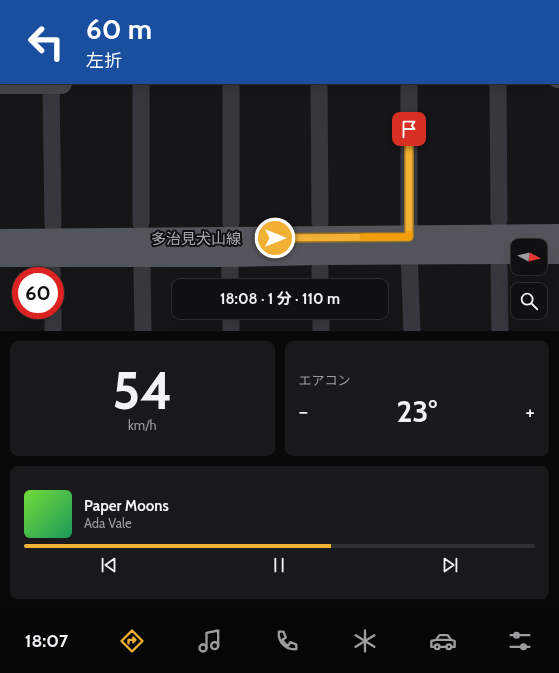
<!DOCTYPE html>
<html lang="ja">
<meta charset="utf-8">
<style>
body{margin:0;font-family:Cabin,"Noto Sans JP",sans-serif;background:#19191b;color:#f1f3f6;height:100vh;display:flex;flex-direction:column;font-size:15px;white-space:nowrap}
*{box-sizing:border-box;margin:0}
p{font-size:13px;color:#9c9d9f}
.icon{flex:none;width:22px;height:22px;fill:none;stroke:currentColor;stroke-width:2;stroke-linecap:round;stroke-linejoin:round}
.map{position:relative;height:331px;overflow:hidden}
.sheet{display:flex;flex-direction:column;gap:10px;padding:10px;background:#09090a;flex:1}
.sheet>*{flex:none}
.guide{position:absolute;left:0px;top:0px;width:559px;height:84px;box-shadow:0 4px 16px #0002,0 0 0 1px #303032;background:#1a4fa0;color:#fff;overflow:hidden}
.needle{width:26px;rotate:97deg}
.controls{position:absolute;left:511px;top:239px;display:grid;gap:8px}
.controls a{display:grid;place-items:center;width:36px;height:36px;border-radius:8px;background:#101012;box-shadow:0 4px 16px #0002,0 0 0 1px #303032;font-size:20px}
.speed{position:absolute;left:12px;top:267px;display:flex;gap:8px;font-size:20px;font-weight:700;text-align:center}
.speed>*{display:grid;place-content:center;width:52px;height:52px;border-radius:50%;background:#101012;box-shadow:0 4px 16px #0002,0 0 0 1px #303032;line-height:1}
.speed .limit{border:6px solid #d22;background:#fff;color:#111}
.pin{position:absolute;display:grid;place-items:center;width:34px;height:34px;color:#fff;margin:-17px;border-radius:8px;box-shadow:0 2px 6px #0006}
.me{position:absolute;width:44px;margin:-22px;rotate:90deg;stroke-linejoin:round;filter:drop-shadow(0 0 3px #0008)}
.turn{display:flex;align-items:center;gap:14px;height:84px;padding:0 20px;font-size:18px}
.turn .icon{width:52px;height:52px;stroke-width:2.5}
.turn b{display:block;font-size:28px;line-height:34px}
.big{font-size:30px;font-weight:700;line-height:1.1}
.sheet .widget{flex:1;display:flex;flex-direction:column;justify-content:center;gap:6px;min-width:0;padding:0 14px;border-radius:8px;background:#19191b}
.sheet .dial{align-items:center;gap:0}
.dial b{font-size:52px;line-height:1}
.song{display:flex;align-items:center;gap:12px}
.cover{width:48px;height:48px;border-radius:6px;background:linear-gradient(135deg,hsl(100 70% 55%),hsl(150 70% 35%))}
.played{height:4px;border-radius:2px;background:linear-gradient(90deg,#f2b134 60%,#303032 60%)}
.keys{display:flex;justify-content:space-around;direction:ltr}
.heat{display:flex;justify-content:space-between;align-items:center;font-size:22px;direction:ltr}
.sheet .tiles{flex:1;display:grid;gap:10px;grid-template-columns:1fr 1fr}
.widget:last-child{grid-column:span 2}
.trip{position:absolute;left:172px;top:279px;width:216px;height:40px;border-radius:8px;background:#101012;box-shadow:0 4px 16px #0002,0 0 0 1px #303032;font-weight:700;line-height:40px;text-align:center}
.tabs{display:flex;height:64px;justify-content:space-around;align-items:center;background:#060607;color:#9c9d9f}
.tabs .icon{width:28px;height:28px}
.tabs .current{color:#f2b134}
.tabs b{font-size:18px;color:#f1f3f6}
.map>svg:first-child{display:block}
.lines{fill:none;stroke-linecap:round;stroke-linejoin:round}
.street{stroke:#37383d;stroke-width:17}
.secondary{stroke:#45474d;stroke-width:22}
.primary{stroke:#53555c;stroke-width:22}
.route-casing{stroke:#9d7322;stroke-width:10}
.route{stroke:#f2b134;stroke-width:7}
.slow{stroke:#f59e0b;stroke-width:7}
.labels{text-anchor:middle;stroke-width:4;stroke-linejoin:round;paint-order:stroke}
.street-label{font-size:15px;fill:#a8adb8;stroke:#111113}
</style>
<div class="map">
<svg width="559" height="331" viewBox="0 0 559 331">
<rect width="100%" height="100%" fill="#161618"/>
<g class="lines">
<g class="street">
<polyline points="140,0 140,1"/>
<polyline points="230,0 230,1"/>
<polyline points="319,0 319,1"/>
<polyline points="408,0 408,1"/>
<polyline points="497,0 497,1"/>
<polyline points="36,1 39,0"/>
<polyline points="0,17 1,16"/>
<polyline points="51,83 53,225"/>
<polyline points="141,83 141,223"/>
<polyline points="319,83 320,222"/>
<polyline points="498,83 499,220"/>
<polyline points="231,223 231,83"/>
<polyline points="409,237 409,83"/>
<polyline points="409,253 412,331"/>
<polyline points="499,266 500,331"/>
<polyline points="230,268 230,286"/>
<polyline points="320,268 320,286"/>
<polyline points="142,269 143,331"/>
<polyline points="52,270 52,276"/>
<polyline points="53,310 53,331"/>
<polyline points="231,312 231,331"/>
<polyline points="321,312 321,331"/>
</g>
<g class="secondary">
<polyline points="558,77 559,77"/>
<polyline points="0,83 61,83"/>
</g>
<g class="primary">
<polyline points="0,240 559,235"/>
<polyline points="540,253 559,253"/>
<polyline points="0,256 230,256 319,254 518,253"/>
</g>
</g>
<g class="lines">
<defs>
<polyline id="route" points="275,238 409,237 409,129"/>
</defs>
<use href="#route" class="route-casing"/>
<use href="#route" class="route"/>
<polyline class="slow" points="363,237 409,237 409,234"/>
</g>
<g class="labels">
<g class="street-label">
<text x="196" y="244">多治見犬山線</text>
</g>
</g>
</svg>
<div class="controls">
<a><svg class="needle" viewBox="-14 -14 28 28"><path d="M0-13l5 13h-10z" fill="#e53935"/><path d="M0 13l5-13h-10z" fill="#9c9d9f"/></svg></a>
<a><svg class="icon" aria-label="search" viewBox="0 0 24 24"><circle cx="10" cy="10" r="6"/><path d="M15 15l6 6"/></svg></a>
</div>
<div class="speed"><div class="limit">60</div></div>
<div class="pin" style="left:409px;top:129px;background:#d93025"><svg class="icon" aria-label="arrive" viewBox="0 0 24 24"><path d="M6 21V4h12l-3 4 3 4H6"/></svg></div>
<svg class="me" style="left:275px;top:238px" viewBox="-20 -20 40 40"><circle r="17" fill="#f2b134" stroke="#fff" stroke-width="3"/><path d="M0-11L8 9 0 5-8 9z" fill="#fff"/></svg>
<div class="trip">18:08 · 1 分 · 110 m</div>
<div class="guide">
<div class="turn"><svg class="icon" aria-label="left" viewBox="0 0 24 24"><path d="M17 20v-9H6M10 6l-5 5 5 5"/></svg><div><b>60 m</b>左折</div></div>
</div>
</div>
<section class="sheet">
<div class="tiles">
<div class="widget dial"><b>54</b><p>km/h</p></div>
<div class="widget"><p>エアコン</p>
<div class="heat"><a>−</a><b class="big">23°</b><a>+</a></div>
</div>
<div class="widget">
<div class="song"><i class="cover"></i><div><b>Paper Moons</b><p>Ada Vale</p></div></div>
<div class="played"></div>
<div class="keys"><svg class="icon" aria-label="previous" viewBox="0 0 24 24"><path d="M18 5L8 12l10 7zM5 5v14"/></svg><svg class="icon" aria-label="pause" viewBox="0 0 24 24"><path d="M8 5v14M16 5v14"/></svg><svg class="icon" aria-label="next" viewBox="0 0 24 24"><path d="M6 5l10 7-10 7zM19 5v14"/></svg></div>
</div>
</div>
</section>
<nav class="tabs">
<b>18:07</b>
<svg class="icon current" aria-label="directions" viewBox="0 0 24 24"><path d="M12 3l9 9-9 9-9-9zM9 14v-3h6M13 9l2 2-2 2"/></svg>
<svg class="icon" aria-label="music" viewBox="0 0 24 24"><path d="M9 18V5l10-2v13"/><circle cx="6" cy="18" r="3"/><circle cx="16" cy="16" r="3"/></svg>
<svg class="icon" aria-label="phone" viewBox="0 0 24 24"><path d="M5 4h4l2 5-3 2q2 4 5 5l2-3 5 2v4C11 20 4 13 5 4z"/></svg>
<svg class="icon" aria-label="climate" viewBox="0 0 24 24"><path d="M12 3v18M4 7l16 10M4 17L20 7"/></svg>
<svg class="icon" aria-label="car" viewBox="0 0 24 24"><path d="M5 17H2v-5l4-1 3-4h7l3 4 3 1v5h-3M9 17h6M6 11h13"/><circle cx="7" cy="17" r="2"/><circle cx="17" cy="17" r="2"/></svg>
<svg class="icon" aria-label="filters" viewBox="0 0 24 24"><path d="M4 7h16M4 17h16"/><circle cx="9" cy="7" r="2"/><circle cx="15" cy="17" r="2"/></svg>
</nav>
